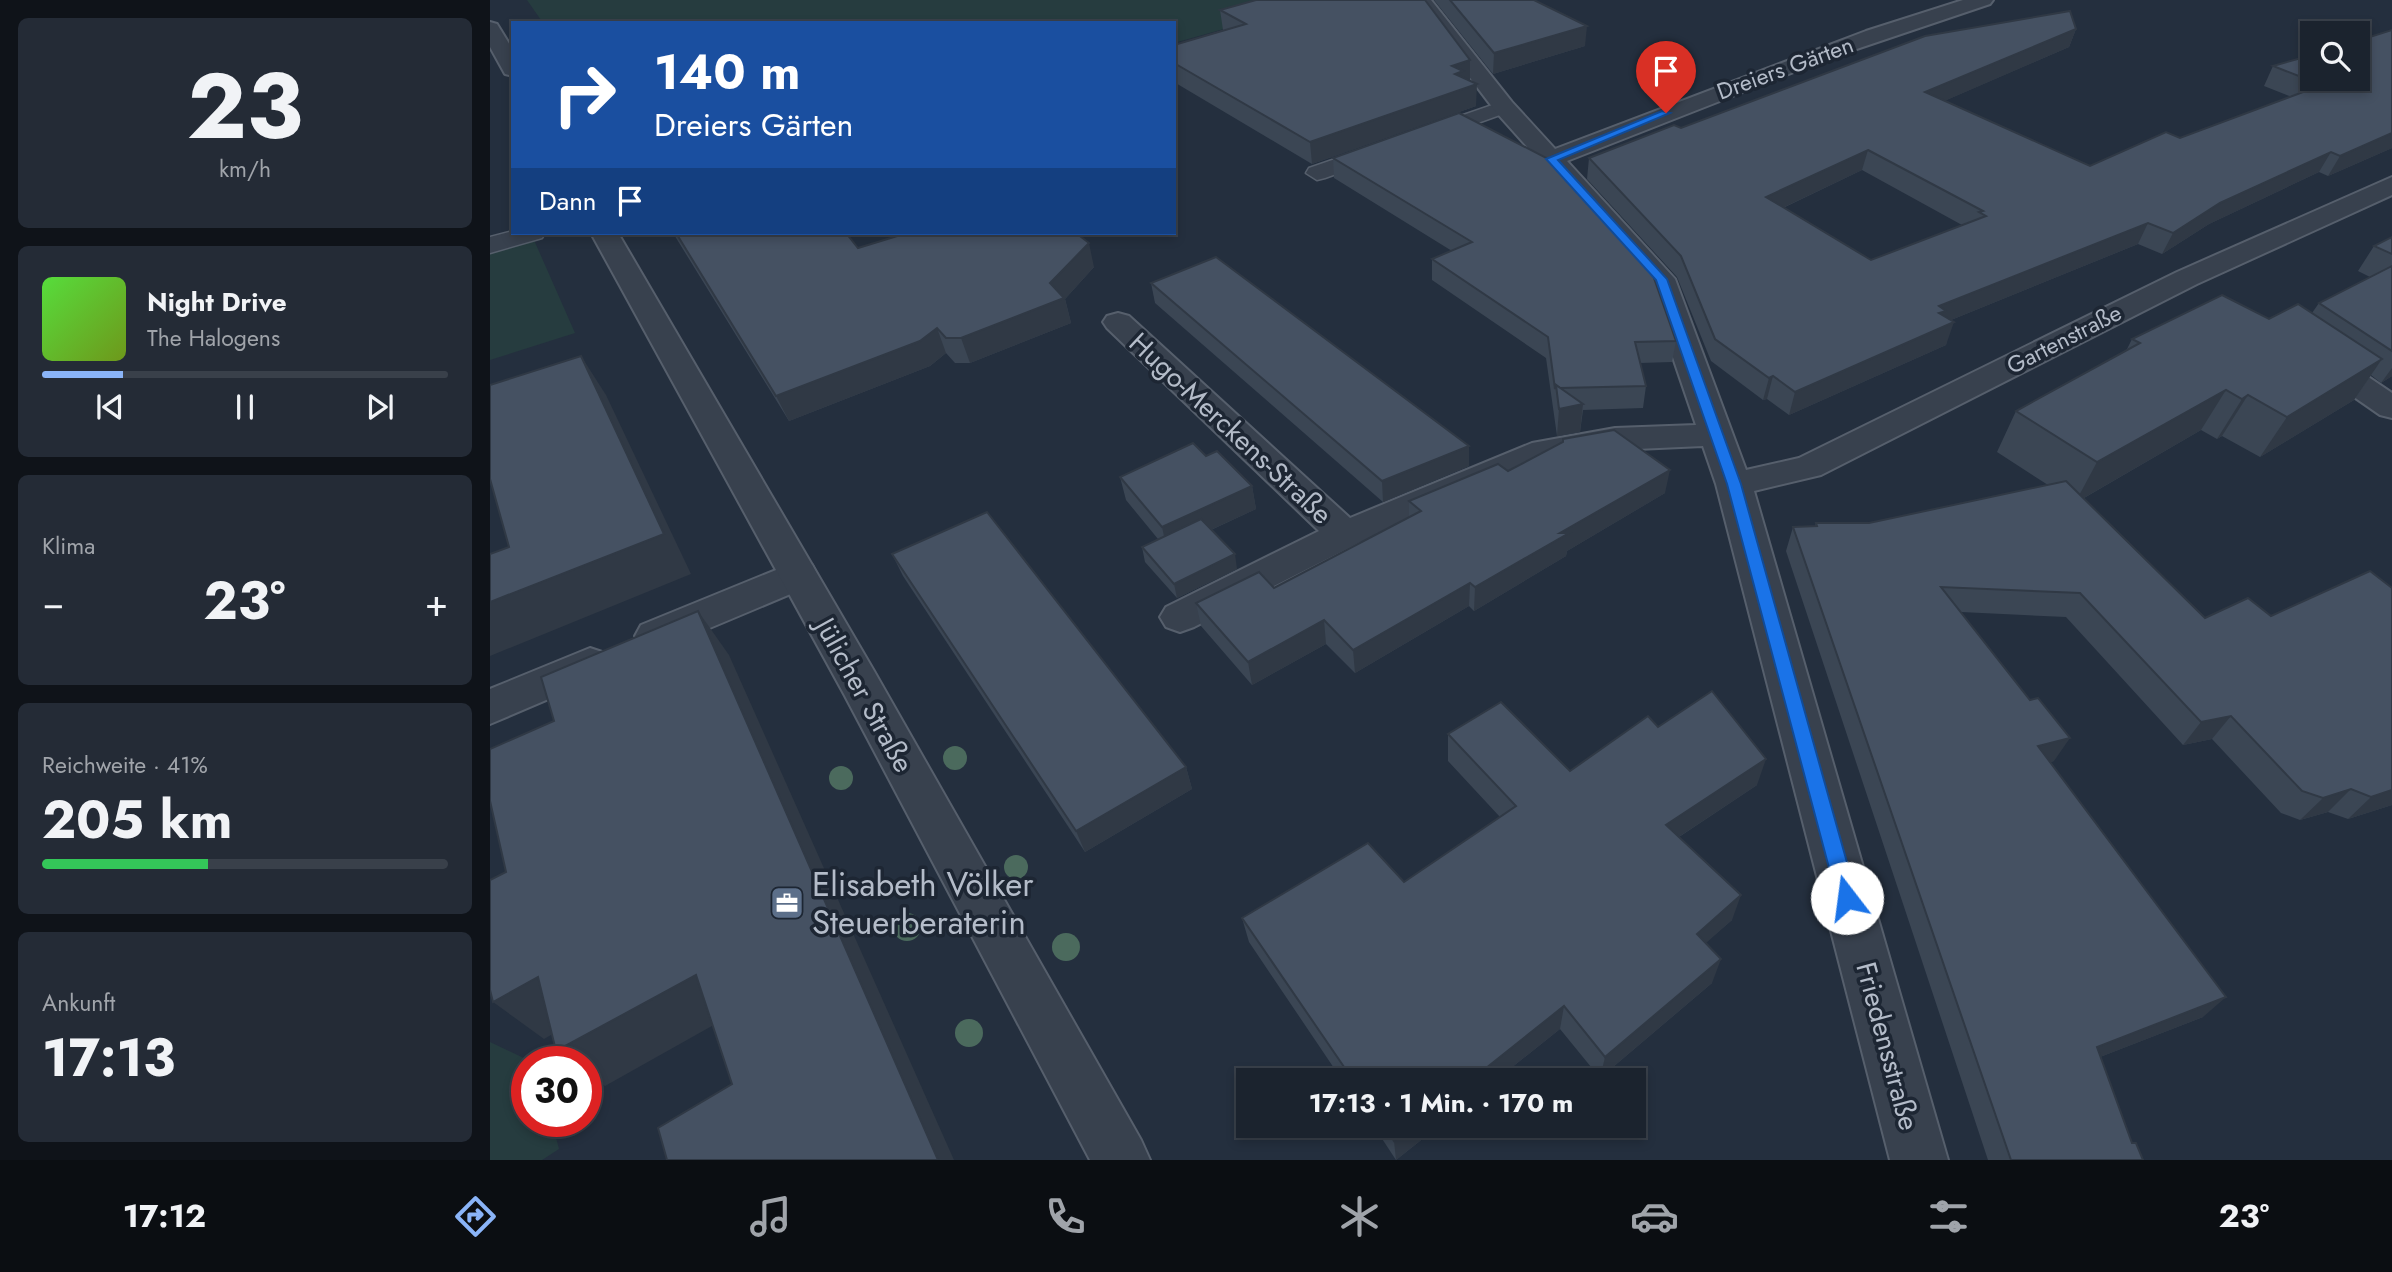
<!DOCTYPE html>
<html lang="de">
<meta charset="utf-8">
<style>
body{margin:0;font-family:Jost,sans-serif;background:#242b36;color:#f1f3f6;height:100vh;display:flex;flex-direction:column;font-size:26px;white-space:nowrap}
*{box-sizing:border-box;margin:0}
p{font-size:23px;color:#a0a4aa}
.icon{flex:none;width:38px;height:38px;fill:none;stroke:currentColor;stroke-width:2;stroke-linecap:round;stroke-linejoin:round}
.map{position:relative;flex:1;overflow:hidden}
.drawer{display:flex;flex-direction:column;gap:18px;padding:18px;background:#0f1319;width:490px}
.drawer>*{flex:none}
.guide{position:absolute;left:21px;top:21px;width:665px;height:214px;border-radius:0px;box-shadow:0 4px 10px #0003,0 0 0 2px #39404a;background:#1a4fa0;color:#fff;overflow:hidden}
.buttons{position:absolute;left:1810px;top:21px;display:grid;gap:14px}
.buttons a{display:grid;place-items:center;width:70px;height:70px;border-radius:0px;background:#1b232e;box-shadow:0 4px 10px #0003,0 0 0 2px #39404a;font-size:35px}
.speed{position:absolute;left:21px;top:1046px;display:flex;gap:14px;font-size:35px;font-weight:700;text-align:center}
.speed>*{display:grid;place-content:center;width:91px;height:91px;border-radius:50%;background:#1b232e;box-shadow:0 4px 10px #0003,0 0 0 2px #39404a;line-height:1}
.speed .limit{border:10px solid #d22;background:#fff;color:#111}
.pin{position:absolute;display:grid;place-items:center;width:60px;height:60px;color:#fff;margin:-72px -30px;border-radius:50% 50% 50% 0;rotate:-45deg;box-shadow:0 0 7px #0007}
.pin .icon{rotate:45deg}
.me{position:absolute;width:77px;margin:-38px;rotate:345deg;stroke-linejoin:round;filter:drop-shadow(0 0 5px #0008)}
.turn{display:flex;align-items:center;gap:24px;height:147px;padding:0 28px;font-size:32px}
.turn .icon{width:91px;height:91px;stroke-width:2.5}
.turn b{display:block;font-size:49px;line-height:60px}
.then{display:flex;align-items:center;height:66px;padding:0 28px;background:#0003;gap:14px;font-size:26px}
.big{font-size:52px;font-weight:700;line-height:1.1}
.drawer .card{flex:1;display:flex;flex-direction:column;justify-content:center;gap:10px;min-width:0;padding:0 24px;border-radius:10px;background:#242b36}
.drawer .dial{align-items:center;gap:0}
.dial b{font-size:91px;line-height:1}
.song{display:flex;align-items:center;gap:21px}
.cover{width:84px;height:84px;border-radius:10px;background:linear-gradient(135deg,hsl(110 70% 55%),hsl(80 70% 35%))}
.played{height:7px;border-radius:4px;background:linear-gradient(90deg,#8ab4f8 20%,#39404a 20%)}
.keys{display:flex;justify-content:space-around;direction:ltr}
.heat{display:flex;justify-content:space-between;align-items:center;font-size:38px;direction:ltr}
.charge{height:10px;border-radius:5px;background:linear-gradient(90deg,#34c759 41%,#39404a 0)}
.trip{position:absolute;left:746px;top:1068px;width:410px;height:70px;border-radius:0px;background:#1b232e;box-shadow:0 4px 10px #0003,0 0 0 2px #39404a;font-weight:700;line-height:70px;text-align:center}
.tabs{display:flex;height:112px;justify-content:space-around;align-items:center;background:#0b0e12;color:#a0a4aa}
.tabs .icon{width:49px;height:49px}
.tabs .active{color:#8ab4f8}
.tabs b{font-size:32px;color:#f1f3f6}
main{display:flex;flex:1;min-height:0}
.map>svg:first-child{display:block}
.green{fill:#263c3f}
.lines{fill:none;stroke-linecap:round;stroke-linejoin:round}
.service-casing{stroke:#565f6c;stroke-width:3}
.minor-casing{stroke:#565f6c;stroke-width:4}
.tertiary-casing{stroke:#565f6c;stroke-width:4}
.service{fill:#38414e;fill-rule:evenodd}
.minor{fill:#38414e;fill-rule:evenodd}
.tertiary{fill:#38414e;fill-rule:evenodd}
.tree{fill:#4b6a5d}
.wall{fill:#3b4654;fill-rule:evenodd}
.shaded-wall{fill:#303945}
.building{fill:#455162;stroke:#303945;stroke-width:2;fill-rule:evenodd}
.route{fill:#1a73e8;stroke:#114b97;stroke-width:2}
.labels{text-anchor:middle;stroke-width:7;stroke-linejoin:round;paint-order:stroke}
.far-street-label{font-size:23px;fill:#b4bcc9;stroke:#1d2633}
.street-label{font-size:28px;fill:#b4bcc9;stroke:#1d2633}
.near-poi-label{font-size:33px;fill:#b4bcc9;stroke:#1d2633;text-anchor:start}
</style>
<main>
<section class="drawer">
<div class="card dial"><b>23</b><p>km/h</p></div>
<div class="card">
<div class="song"><i class="cover"></i><div><b>Night Drive</b><p>The Halogens</p></div></div>
<div class="played"></div>
<div class="keys"><svg class="icon" aria-label="previous" viewBox="0 0 24 24"><path d="M18 5L8 12l10 7zM5 5v14"/></svg><svg class="icon" aria-label="pause" viewBox="0 0 24 24"><path d="M8 5v14M16 5v14"/></svg><svg class="icon" aria-label="next" viewBox="0 0 24 24"><path d="M6 5l10 7-10 7zM19 5v14"/></svg></div>
</div>
<div class="card"><p>Klima</p>
<div class="heat"><a>−</a><b class="big">23°</b><a>+</a></div>
</div>
<div class="card"><p>Reichweite · 41%</p><b class="big">205 km</b><div class="charge"></div></div>
<div class="card"><p>Ankunft</p><b class="big">17:13</b></div>
</section>
<div class="map">
<svg width="1902" height="1160" viewBox="0 0 1902 1160">
<rect width="100%" height="100%" fill="#242f3e"/>
<g class="green">
<polygon points="37,0 837,0 684,43 684,23 53,23"/>
<polygon points="44,240 85,333 0,360 0,252"/>
<polygon points="0,1042 42,1062 37,1062 37,1122 62,1122 69,1149 52,1160 0,1160"/>
</g>
<g class="lines">
<defs>
<g id="service">
<polygon points="1014,101 1021,103 1025,107 1021,111 835,178 827,180 816,173 819,168"/>
<polygon points="23,231 23,233 55,233 52,238 0,253 0,237"/>
</g>
<g id="minor">
<polygon points="921,0 941,0 1022,102 1065,149 1376,31 1473,0 1503,0 1500,4 1337,59 1077,161 1185,279 1256,470 1309,458 1687,272 1902,177 1902,195 1707,284 1331,475 1264,491 1458,1160 1400,1160 1226,484 1213,446 1125,450 1062,461 868,543 704,627 690,632 676,627 670,617 676,607 829,531 617,328 613,322 617,316 628,313 639,316 860,518 1042,443 1125,428 1206,425 1157,281 1006,112"/>
<polygon points="1829,349 1840,351 1902,393 1902,418 1890,415 1818,365 1813,358 1818,351"/>
<polygon points="308,561 322,565 327,575 322,585 165,651 151,647 145,636 151,625"/>
<polygon points="100,648 115,653 121,664 115,675 0,724 0,689"/>
</g>
<g id="tertiary">
<polygon points="0,22 7,24 23,50 23,76 15,74 0,47"/>
<polygon points="101,233 128,233 384,671 651,1140 660,1160 600,1160 354,694"/>
</g>
</defs>
<use href="#service" class="service-casing"/>
<use href="#minor" class="minor-casing"/>
<use href="#tertiary" class="tertiary-casing"/>
<use href="#service" class="service"/>
<use href="#minor" class="minor"/>
<use href="#tertiary" class="tertiary"/>
</g>
<g class="tree">
<circle cx="465" cy="758" r="12"/>
<circle cx="351" cy="778" r="12"/>
<circle cx="526" cy="867" r="12"/>
<circle cx="417" cy="927" r="14"/>
<circle cx="576" cy="947" r="14"/>
<circle cx="479" cy="1033" r="14"/>
</g>
<g class="wall">
<polygon points="944,0 1044,0 1095,46 1003,74"/>
<polygon points="730,10 980,60 980,81 986,106 822,164 684,82 684,45 733,30"/>
<path d="M1586,29L1579,47L1454,101L1600,166L1690,138L1802,97L1774,86L1783,66L1867,79L1902,148L1838,176L1829,172L1719,224L1672,254L1648,244L1461,320L1456,345L1299,415L1277,399L1273,400L1221,361L1187,277L1097,179L1099,158L1191,128ZM1372,170L1472,225L1381,260L1293,208Z"/>
<polygon points="843,158 1186,341 1182,362 1150,363 1156,386 1153,408 1093,410 1090,432 1067,436 1056,358 942,280 942,259 962,251 844,178"/>
<polygon points="183,233 356,233 368,248 604,267 575,299 581,323 480,363 465,363 456,353 440,366 299,421"/>
<polygon points="1902,237 1902,376 1891,383 1881,375 1864,400 1770,457 1732,436 1727,439 1711,430 1594,498 1715,618 1781,616 1902,588 1902,805 1858,819 1838,812 1810,820 1791,813 1722,739 1693,745 1576,617 1471,612 1564,761 1560,762 1713,1017 1610,1057 1642,1143 1653,1160 1498,1160 1296,551 1303,527 1325,526 1326,523 1379,523 1558,485 1507,452 1526,411 1636,351 1642,339 1822,313 1829,303 1880,277 1868,271 1884,246"/>
<polygon points="661,283 979,446 979,466 893,502 665,303"/>
<polygon points="1073,439 1175,493 1077,551 1076,556 984,611 979,606 865,673 836,644 762,685 711,626 706,603 784,588 919,517 919,501 1018,471 1072,443"/>
<polygon points="630,477 762,486 766,509 721,530 747,569 687,598 655,562 652,547 668,539 636,500"/>
<polygon points="402,554 696,767 702,789 595,852 413,576"/>
<polygon points="1168,727 1267,785 1189,837 1242,920 1215,943 1222,983 1110,1078 1070,1029 1006,1080 852,1080 759,942 752,918 914,882 1010,817 958,761 958,734 1080,771"/>
<polygon points="883,1125 950,1125 906,1160"/>
</g>
<g class="shaded-wall">
<polygon points="1097,26 1095,46 1003,74 1004,53"/>
<polygon points="1586,29 1579,47 1429,112 1435,92"/>
<polygon points="980,60 980,82 987,84 986,106 822,164 820,142 962,66"/>
<polygon points="1902,133 1902,148 1838,176 1850,156"/>
<polygon points="1378,150 1372,170 1271,218 1276,197"/>
<polygon points="1841,152 1829,172 1719,224 1672,254 1683,233 1730,203"/>
<polygon points="1658,223 1648,244 1451,324 1464,322 1456,345 1299,415 1305,392 1449,306"/>
<polygon points="599,243 604,267 575,299 581,323 480,363 471,338 560,283"/>
<polygon points="447,328 456,353 440,366 299,421 286,396"/>
<polygon points="91,356 116,395 201,574 0,656 0,602"/>
<polygon points="1892,359 1864,400 1770,457 1797,417"/>
<polygon points="1902,368 1902,376 1891,383"/>
<polygon points="1283,376 1277,399 1273,400 1279,378"/>
<polygon points="1736,390 1711,430 1585,503 1607,462"/>
<polygon points="1758,395 1732,436 1727,439 1752,399"/>
<polygon points="1093,404 1090,432 1067,436 1069,409"/>
<polygon points="979,446 979,466 893,502 892,481"/>
<polygon points="1180,470 1175,493 1077,551 1076,556 984,611 985,587 1070,533"/>
<polygon points="762,486 766,509 677,550 672,527"/>
<polygon points="745,554 747,569 687,598 684,584"/>
<polygon points="980,583 979,606 865,673 863,650"/>
<polygon points="208,611 239,655 464,1160 448,1160"/>
<polygon points="834,620 836,644 762,685 758,662"/>
<polygon points="1741,716 1722,739 1693,745 1711,722"/>
<polygon points="1580,738 1564,761 1533,768 1548,746"/>
<polygon points="1276,759 1267,785 1169,850 1176,825"/>
<polygon points="696,767 702,789 595,852 586,831"/>
<polygon points="1861,789 1838,812 1810,820 1833,798"/>
<polygon points="1902,790 1902,805 1858,819 1881,797"/>
<polygon points="1251,895 1242,920 1199,958 1207,934"/>
<polygon points="1231,959 1222,983 1110,1078 1115,1057"/>
<polygon points="206,975 245,1013 115,1086 96,1073 96,1062 82,1062 66,1051"/>
<polygon points="48,977 96,1015 54,1039 3,1002"/>
<polygon points="1736,997 1713,1017 1587,1066 1607,1047"/>
<polygon points="1074,1006 1070,1029 1006,1080 981,1080"/>
<polygon points="924,1125 950,1125 906,1160 904,1141"/>
</g>
<g class="building">
<polygon points="766,0 935,0 980,60 962,66 973,71 965,74 987,84 820,142 684,63 684,45 756,24 730,10"/>
<polygon points="960,0 1044,0 1097,26 1004,53"/>
<path d="M1580,11L1586,29L1435,92L1600,166L1676,132L1690,138L1832,85L1783,66L1822,55V79H1867V41L1902,30V133L1850,156L1841,152L1730,203L1683,233L1658,223L1449,306L1456,311L1449,313L1464,322L1305,392L1283,376L1279,378L1225,339L1191,256L1099,158L1184,125L1191,128L1435,36ZM1378,150L1493,211L1489,212L1496,216L1381,260L1276,197Z"/>
<polygon points="969,113 1068,164 1158,261 1186,341 1145,342 1156,386 1070,388 1066,385 1065,389 1058,337 942,259 982,242 843,158"/>
<polygon points="186,233 356,233 368,248 417,233 586,233 599,243 560,283 574,298 471,338 456,338 447,328 430,341 286,396"/>
<polygon points="1902,237 1902,254 1884,246"/>
<polygon points="726,257 979,446 892,481 661,283"/>
<polygon points="1902,266 1902,351 1829,303"/>
<polygon points="1732,295 1779,319 1808,304 1892,359 1797,417 1758,395 1752,399 1736,390 1607,462 1526,411 1650,343 1642,339"/>
<polygon points="91,356 174,534 0,602 0,554 19,547 0,479 0,385"/>
<polygon points="1066,385 1093,404 1069,409"/>
<polygon points="1124,430 1180,470 1070,533 1079,533 985,587 980,583 863,650 834,620 758,662 706,603 769,572 784,588 931,511 919,501 1008,464 1018,471 1073,442 1073,439"/>
<polygon points="703,443 716,456 727,451 762,486 672,527 630,477"/>
<polygon points="1576,481 1715,618 1758,598 1781,616 1880,571 1902,588 1902,790 1881,797 1861,789 1833,798 1812,791 1741,716 1711,722 1590,593 1451,587 1540,700 1548,698 1580,738 1548,746 1736,997 1607,1047 1642,1143 1646,1143 1653,1160 1521,1160 1303,527 1327,526 1326,523 1379,523"/>
<polygon points="497,512 696,767 586,831 402,554"/>
<polygon points="711,519 745,554 684,584 652,547"/>
<polygon points="208,611 448,1160 177,1160 168,1128 242,1084 206,975 66,1051 48,977 3,1002 0,990 0,880 16,872 0,801 0,749 64,721 51,677"/>
<polygon points="1222,691 1276,759 1176,825 1251,895 1207,934 1231,959 1115,1057 1074,1006 981,1080 863,1080 752,918 878,843 914,882 1026,806 958,734 1011,702 1080,771 1158,716 1168,727"/>
<polygon points="894,1125 924,1125 904,1141"/>
</g>
<polygon class="route" points="1172,111 1180,113 1068,160 1177,279 1251,484 1367,898 1364,905 1357,908 1350,905 1347,898 1237,484 1166,280 1056,159"/>
<defs>
<symbol id="office-square" viewBox="-11 -11 22 22"><rect x="-9" y="-9" width="18" height="18" rx="4" fill="#5c6f8a" stroke="#1d2633"/><path d="M-6-3h4V-5.5h4V-3h4V5H-6ZM-1-4.5V-3h2v-1.5ZM-6 0V1H6V0Z" fill="#fff"/></symbol>
</defs>
<g fill-rule="evenodd">
<use href="#office-square" x="278" y="884" width="38" height="38"/>
</g>
<g class="labels">
<g class="far-street-label">
<text transform="translate(1295 68) rotate(-20)" y="8">Dreiers Gärten</text>
<text transform="translate(1574 339) rotate(-27)" y="8">Gartenstraße</text>
</g>
<g class="street-label">
<text transform="translate(741 428) rotate(43)" y="10">Hugo-Merckens-Straße</text>
<text transform="translate(375 695) rotate(61)" y="10">Jülicher Straße</text>
<text transform="translate(1398 1046) rotate(75)" y="10">Friedensstraße</text>
</g>
<g class="near-poi-label">
<text x="322" y="896">Elisabeth Völker<tspan x="322" dy="38">Steuerberaterin</tspan></text>
</g>
</g>
</svg>
<div class="buttons">
<a><svg class="icon" aria-label="search" viewBox="0 0 24 24"><circle cx="10" cy="10" r="6"/><path d="M15 15l6 6"/></svg></a>
</div>
<div class="speed"><div class="limit">30</div></div>
<div class="pin" style="left:1176px;top:113px;background:#d93025"><svg class="icon" aria-label="arrive" viewBox="0 0 24 24"><path d="M6 21V4h12l-3 4 3 4H6"/></svg></div>
<svg class="me" style="left:1357px;top:898px" viewBox="-20 -20 40 40"><circle r="19" fill="#fff"/><path d="M0-13L10 11 0 6-10 11z" fill="#1a73e8"/></svg>
<div class="trip">17:13 · 1 Min. · 170 m</div>
<div class="guide">
<div class="turn"><svg class="icon" aria-label="right" viewBox="0 0 24 24"><path d="M7 20v-9h11M14 6l5 5-5 5"/></svg><div><b>140 m</b>Dreiers Gärten</div></div>
<div class="then">Dann<svg class="icon" aria-label="arrive" viewBox="0 0 24 24"><path d="M6 21V4h12l-3 4 3 4H6"/></svg></div>
</div>
</div>
</main>
<nav class="tabs">
<b>17:12</b>
<svg class="icon active" aria-label="directions" viewBox="0 0 24 24"><path d="M12 3l9 9-9 9-9-9zM9 14v-3h6M13 9l2 2-2 2"/></svg>
<svg class="icon" aria-label="music" viewBox="0 0 24 24"><path d="M9 18V5l10-2v13"/><circle cx="6" cy="18" r="3"/><circle cx="16" cy="16" r="3"/></svg>
<svg class="icon" aria-label="phone" viewBox="0 0 24 24"><path d="M5 4h4l2 5-3 2q2 4 5 5l2-3 5 2v4C11 20 4 13 5 4z"/></svg>
<svg class="icon" aria-label="climate" viewBox="0 0 24 24"><path d="M12 3v18M4 7l16 10M4 17L20 7"/></svg>
<svg class="icon" aria-label="car" viewBox="0 0 24 24"><path d="M5 17H2v-5l4-1 3-4h7l3 4 3 1v5h-3M9 17h6M6 11h13"/><circle cx="7" cy="17" r="2"/><circle cx="17" cy="17" r="2"/></svg>
<svg class="icon" aria-label="filters" viewBox="0 0 24 24"><path d="M4 7h16M4 17h16"/><circle cx="9" cy="7" r="2"/><circle cx="15" cy="17" r="2"/></svg>
<b>23°</b>
</nav>
